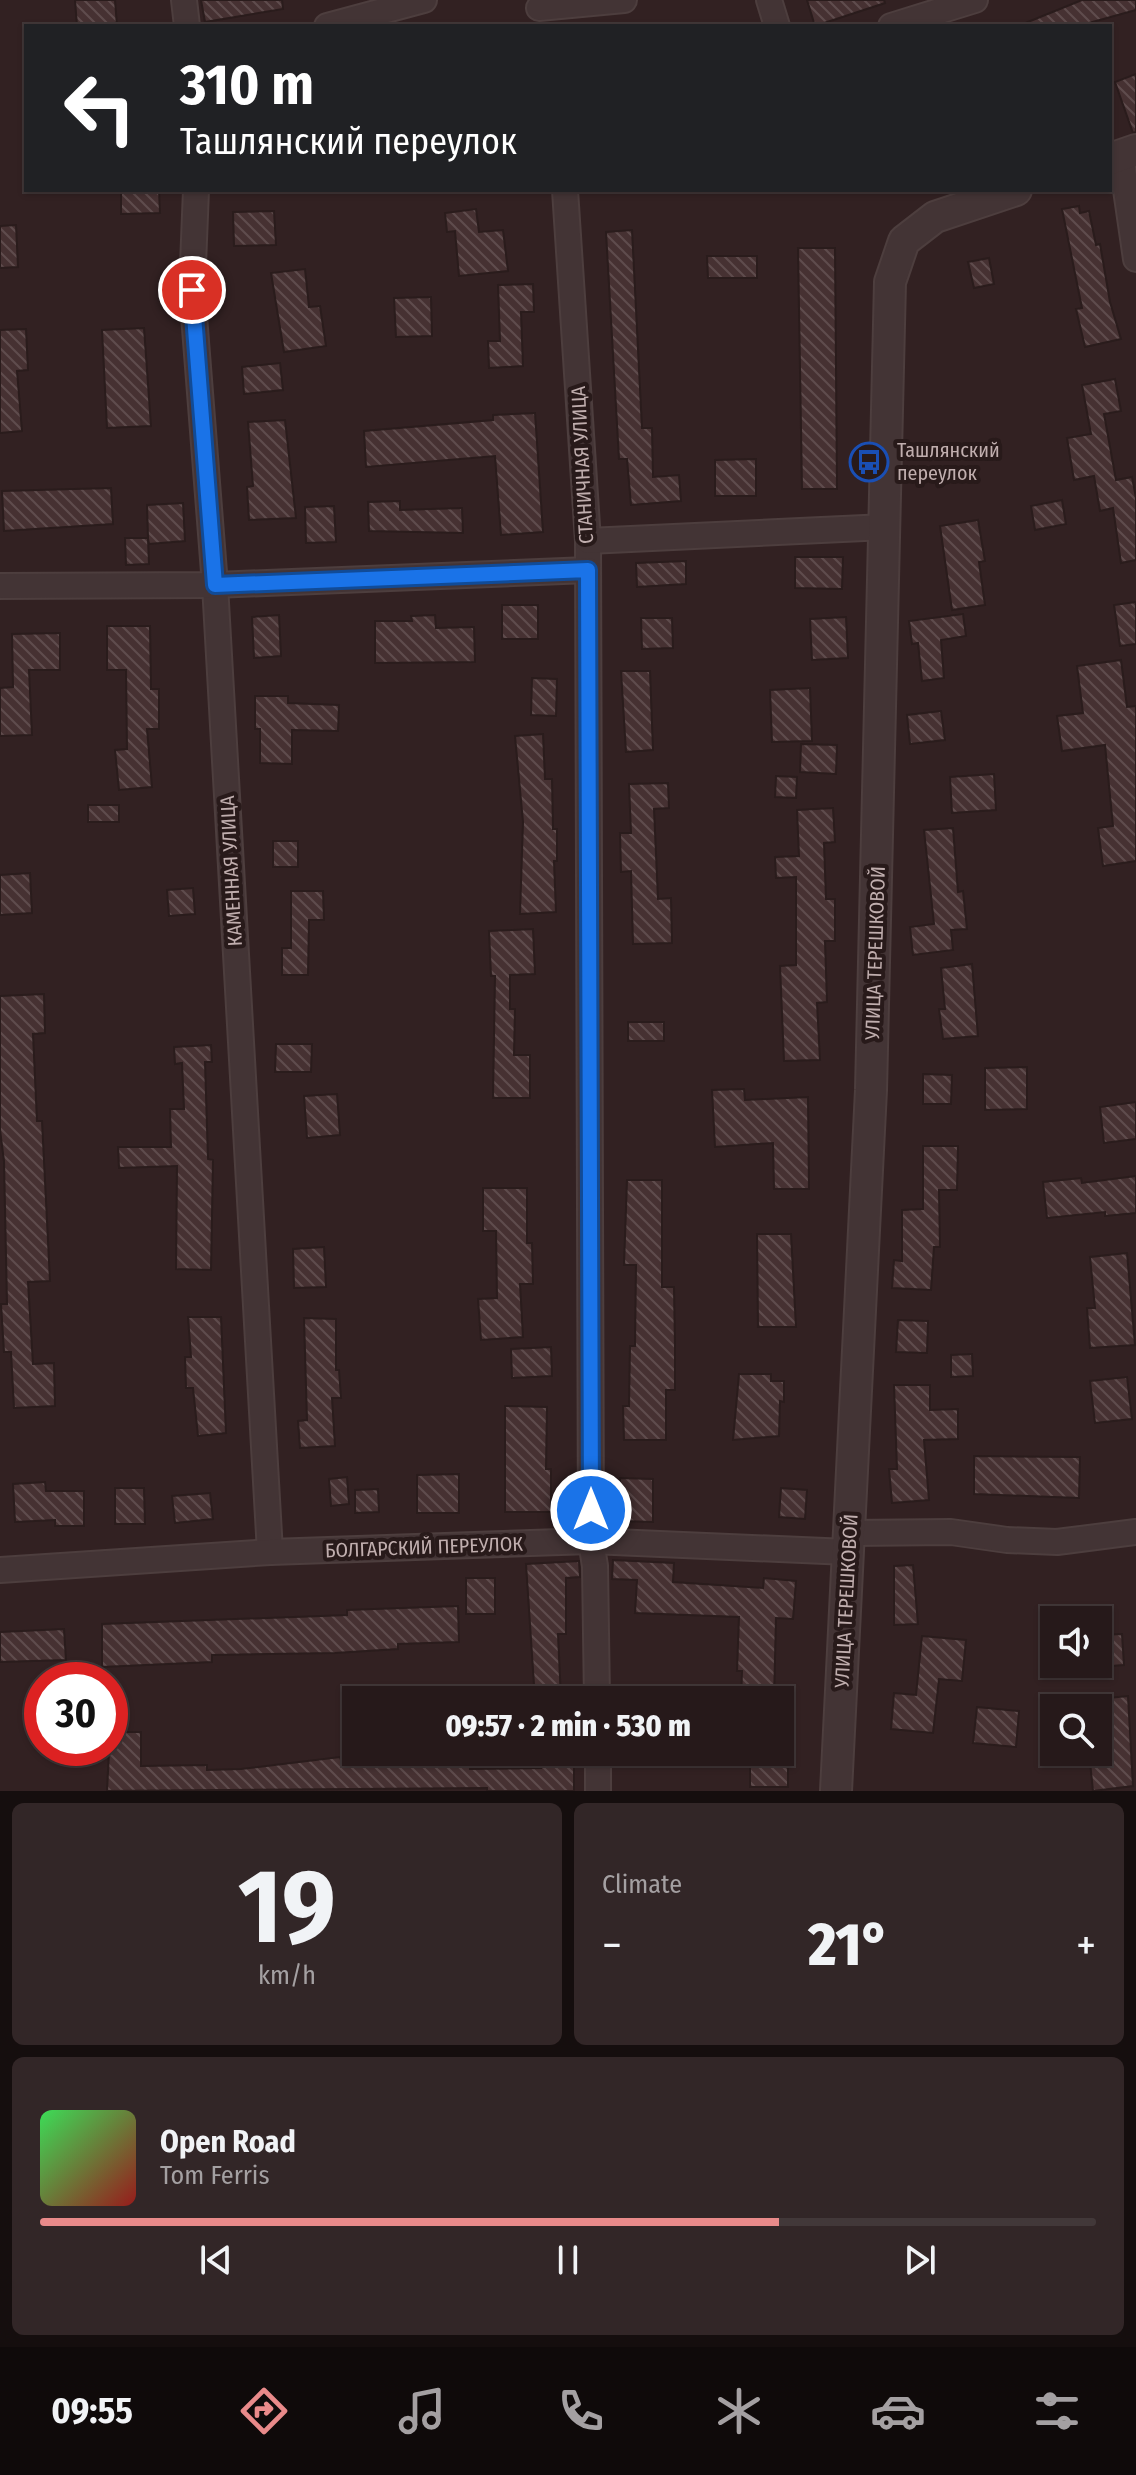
<!DOCTYPE html>
<meta charset="utf-8">
<style>
body{margin:0;font-family:"Fira Sans Condensed",sans-serif;background:#322627;color:#f1f3f6;height:100vh;display:flex;flex-direction:column;font-size:30px;white-space:nowrap}
*{box-sizing:border-box;margin:0}
p{font-size:26px;color:#a4a0a2}
.icon{flex:none;width:44px;height:44px;fill:none;stroke:currentColor;stroke-width:2;stroke-linecap:round;stroke-linejoin:round}
.map{position:relative;height:1791px;overflow:hidden}
.drawer{display:flex;flex-direction:column;gap:12px;padding:12px;background:#150e0e;flex:1}
.drawer>*{flex:none}
.guide{position:absolute;left:24px;top:24px;width:1088px;height:168px;border-radius:0px;box-shadow:0 2px 6px #0004,0 0 0 2px #423839;background:#202124;color:#fff;overflow:hidden}
.tools{position:absolute;left:1040px;top:1606px;display:grid;gap:16px}
.tools a{display:grid;place-items:center;width:72px;height:72px;border-radius:0px;background:#26191a;box-shadow:0 2px 6px #0004,0 0 0 2px #423839;font-size:40px}
.speed{position:absolute;left:24px;top:1662px;display:flex;gap:16px;font-size:40px;font-weight:700;text-align:center}
.speed>*{display:grid;place-content:center;width:104px;height:104px;border-radius:50%;background:#26191a;box-shadow:0 2px 6px #0004,0 0 0 2px #423839;line-height:1}
.speed .limit{border:12px solid #d22;background:#fff;color:#111}
.pin{position:absolute;display:grid;place-items:center;width:68px;height:68px;color:#fff;margin:-34px;border:4px solid #fff;border-radius:50%;box-shadow:0 2px 8px #0007}
.me{position:absolute;width:88px;margin:-44px;rotate:0deg;stroke-linejoin:round;filter:drop-shadow(0 0 6px #0008)}
.turn{display:flex;align-items:center;gap:28px;height:168px;padding:0 24px;font-size:36px}
.turn .icon{width:104px;height:104px;stroke-width:2.5}
.turn b{display:block;font-size:56px;line-height:68px}
.big{font-size:60px;font-weight:800;line-height:1.1}
.drawer .card{flex:1;display:flex;flex-direction:column;justify-content:center;gap:12px;min-width:0;padding:0 28px;border-radius:12px;background:#322627}
.drawer .dial{align-items:center;gap:0}
.dial b{font-size:104px;line-height:1}
.song{display:flex;align-items:center;gap:24px}
.cover{width:96px;height:96px;border-radius:12px;background:linear-gradient(135deg,hsl(130 70% 55%),hsl(0 70% 35%))}
.played{height:8px;border-radius:4px;background:linear-gradient(90deg,#e98a8a 70%,#423839 70%)}
.keys{display:flex;justify-content:space-around;direction:ltr}
.heat{display:flex;justify-content:space-between;align-items:center;font-size:44px;direction:ltr}
.drawer .tiles{flex:1;display:grid;gap:12px;grid-template-columns:1fr 1fr}
.card:last-child{grid-column:span 2}
.trip{position:absolute;left:342px;top:1686px;width:452px;height:80px;border-radius:0px;background:#26191a;box-shadow:0 2px 6px #0004,0 0 0 2px #423839;font-weight:800;line-height:80px;text-align:center}
.dock{display:flex;height:128px;justify-content:space-around;align-items:center;background:#0f0a0a;color:#a4a0a2}
.dock .icon{width:56px;height:56px}
.dock .selected{color:#e98a8a}
.dock b{font-size:36px;color:#f1f3f6}
.map>svg:first-child{display:block}
.building{fill:url(#building-back-hatch);stroke:#2a1c1c;stroke-width:2}
.lines{fill:none;stroke-linecap:round;stroke-linejoin:round}
.minor-casing{stroke:#4d3e3e;stroke-width:28}
.tertiary-casing{stroke:#4d3e3e;stroke-width:34}
.minor{stroke:#433435;stroke-width:24}
.tertiary{stroke:#433435;stroke-width:30}
.route-casing{stroke:#114b97;stroke-width:20}
.route{stroke:#1a73e8;stroke-width:14}
.labels{text-anchor:middle;stroke-width:8;stroke-linejoin:round;paint-order:stroke}
.poi-label{font-size:20px;fill:#c0aeae;stroke:#281a1a;text-anchor:start}
.street-label{font-size:20px;fill:#c0aeae;stroke:#281a1a}
</style>
<div class="map">
<svg width="1136" height="1791" viewBox="0 0 1136 1791">
<defs>
<pattern id="building-back-hatch" width="6" height="6" patternUnits="userSpaceOnUse" patternTransform="scale(2)"><rect width="6" height="6" fill="#463132"/><path d="M-1 5l2 2M0 0l6 6M5-1l2 2" fill="none" stroke="#5f4c4d"/></pattern>
</defs>
<rect width="100%" height="100%" fill="#322122"/>
<g class="building">
<polygon points="75,0 115,0 117,26 77,26"/>
<polygon points="201,0 282,0 283,9 205,22"/>
<polygon points="807,0 884,0 885,3 815,26"/>
<polygon points="1082,0 1136,0 1136,10 1078,26 1018,26"/>
<polygon points="1136,74 1136,132 1133,133 1115,82"/>
<polygon points="121,190 159,190 160,213 121,214"/>
<polygon points="1079,206 1080,213 1089,211 1096,245 1100,244 1110,302 1121,339 1085,347 1076,309 1082,308 1062,209"/>
<polygon points="476,209 479,232 503,230 508,271 459,276 455,231 447,232 445,213"/>
<polygon points="274,211 276,245 234,246 233,212"/>
<polygon points="16,225 18,267 0,268 0,226"/>
<polygon points="632,230 642,428 652,428 653,477 679,475 681,501 631,505 627,459 619,459 606,232"/>
<polygon points="798,248 835,248 837,489 802,489"/>
<polygon points="707,256 757,256 757,278 708,278"/>
<polygon points="989,258 994,284 974,288 968,262"/>
<polygon points="305,269 309,307 320,306 326,346 284,352 271,273"/>
<polygon points="533,284 534,312 521,312 523,366 489,368 488,341 500,341 498,285"/>
<polygon points="431,297 432,336 396,337 394,298"/>
<polygon points="144,328 151,426 107,428 102,330"/>
<polygon points="26,329 28,370 17,371 22,431 0,433 0,330"/>
<polygon points="280,363 283,390 244,394 242,367"/>
<polygon points="1115,379 1121,411 1104,414 1116,480 1132,477 1136,498 1136,560 1121,563 1113,508 1100,511 1094,476 1074,480 1067,438 1091,434 1082,385"/>
<polygon points="535,413 543,532 501,535 495,456 366,467 364,431 493,420 493,415"/>
<polygon points="285,420 296,518 249,520 247,487 253,486 248,422"/>
<polygon points="756,459 756,496 715,496 715,460"/>
<polygon points="111,488 113,524 4,531 2,491"/>
<polygon points="1062,500 1066,524 1035,530 1031,506"/>
<polygon points="400,501 400,510 462,508 463,533 369,531 368,502"/>
<polygon points="183,503 185,541 149,544 148,539 149,564 126,565 125,538 148,538 147,505"/>
<polygon points="334,506 336,542 306,543 305,507"/>
<polygon points="978,520 985,561 979,562 985,605 952,610 940,526"/>
<polygon points="795,557 843,557 842,589 795,588"/>
<polygon points="686,561 686,584 637,587 636,563"/>
<polygon points="1136,602 1136,644 1120,646 1114,605"/>
<rect x="502" y="605" width="36" height="34"/>
<polygon points="963,614 966,636 941,640 944,678 922,681 918,643 912,644 909,621"/>
<polygon points="279,615 281,656 254,658 252,617"/>
<polygon points="435,615 436,628 474,627 475,662 375,663 375,621 412,621 411,616"/>
<polygon points="846,617 848,658 812,660 810,619"/>
<polygon points="641,618 672,618 673,648 642,649"/>
<polygon points="107,626 150,626 151,689 159,689 159,729 147,729 152,787 119,790 115,750 127,749 126,670 107,670"/>
<polygon points="60,633 60,670 29,670 32,735 0,736 0,688 13,687 12,634"/>
<polygon points="1121,660 1127,707 1136,706 1136,861 1103,866 1098,828 1113,826 1105,745 1062,751 1057,716 1083,713 1077,666"/>
<polygon points="621,671 650,671 653,750 626,752"/>
<polygon points="532,678 557,679 556,716 531,715"/>
<polygon points="810,688 812,741 772,742 770,690"/>
<polygon points="255,696 288,696 288,703 339,705 338,731 292,730 292,764 260,763 260,729 255,729"/>
<polygon points="941,711 945,740 910,744 907,715"/>
<polygon points="543,734 545,779 552,779 553,829 557,829 557,861 554,861 556,912 520,914 523,822 515,736"/>
<polygon points="801,744 837,745 836,774 800,772"/>
<polygon points="994,774 996,810 952,813 950,777"/>
<polygon points="776,776 797,777 796,798 775,797"/>
<polygon points="668,783 669,808 654,809 658,899 671,898 672,943 633,944 631,871 621,872 620,833 631,833 629,784"/>
<rect x="88" y="805" width="31" height="17"/>
<polygon points="833,808 835,842 824,843 826,899 835,899 835,941 825,941 827,1002 817,1003 820,1060 784,1061 780,966 796,965 796,877 776,878 775,857 799,856 797,810"/>
<polygon points="953,828 958,892 963,891 967,929 951,930 953,950 913,955 910,927 934,924 924,830"/>
<rect x="273" y="841" width="25" height="26"/>
<polygon points="30,873 32,913 0,915 0,875"/>
<polygon points="193,888 195,914 169,916 167,890"/>
<polygon points="291,891 323,891 324,920 309,920 308,975 282,975 282,948 291,948"/>
<polygon points="533,929 535,974 510,975 510,1009 515,1009 514,1055 530,1055 530,1098 493,1098 495,976 491,976 489,931"/>
<polygon points="972,964 978,1036 943,1039 939,1009 945,1009 941,968"/>
<polygon points="44,994 45,1033 33,1034 37,1121 42,1121 50,1281 28,1282 33,1364 54,1363 55,1406 14,1408 11,1352 4,1352 1,1304 7,1304 4,1161 0,1130 0,996"/>
<rect x="628" y="1022" width="36" height="19"/>
<polygon points="276,1044 312,1044 311,1072 275,1072"/>
<polygon points="211,1045 212,1062 205,1062 208,1159 213,1160 211,1270 176,1269 177,1166 119,1168 118,1147 171,1147 170,1109 184,1109 182,1063 175,1064 174,1047"/>
<polygon points="1027,1067 1027,1109 985,1110 985,1068"/>
<polygon points="923,1074 952,1075 951,1104 923,1104"/>
<polygon points="744,1089 745,1100 808,1097 809,1189 774,1189 773,1143 715,1147 712,1090"/>
<polygon points="337,1094 340,1135 307,1138 304,1096"/>
<polygon points="1136,1102 1136,1139 1104,1143 1100,1107"/>
<polygon points="923,1146 958,1146 957,1190 939,1190 940,1247 934,1247 931,1290 892,1288 894,1260 902,1261 902,1210 923,1209"/>
<polygon points="1136,1176 1136,1213 1105,1216 1105,1212 1047,1218 1043,1182 1081,1178 1082,1183"/>
<polygon points="627,1180 662,1180 662,1287 674,1287 675,1346 675,1390 666,1390 666,1440 624,1440 623,1406 629,1406 630,1346 635,1346 636,1265 624,1265"/>
<polygon points="483,1188 527,1188 527,1243 532,1243 533,1284 520,1284 523,1337 481,1340 478,1299 497,1298 496,1231 483,1231"/>
<polygon points="757,1234 791,1234 796,1327 758,1327"/>
<polygon points="324,1247 326,1287 294,1288 293,1249"/>
<polygon points="1127,1253 1135,1345 1090,1348 1087,1308 1095,1308 1090,1257"/>
<polygon points="188,1317 221,1317 226,1433 198,1436 193,1388 186,1388 185,1357 191,1357"/>
<polygon points="304,1318 336,1319 336,1370 339,1370 341,1398 332,1398 335,1446 300,1448 298,1421 307,1420"/>
<polygon points="898,1320 928,1321 927,1353 896,1352"/>
<polygon points="551,1347 552,1376 512,1378 511,1349"/>
<polygon points="972,1354 973,1376 951,1377 951,1355"/>
<polygon points="739,1374 771,1374 771,1381 784,1381 784,1402 780,1401 779,1436 733,1440"/>
<polygon points="1127,1377 1132,1419 1095,1423 1090,1381"/>
<polygon points="894,1385 930,1385 930,1410 958,1409 958,1439 924,1440 929,1500 892,1503 889,1469 897,1469"/>
<polygon points="505,1406 547,1407 546,1469 551,1469 551,1512 505,1512"/>
<polygon points="974,1456 1080,1457 1079,1498 974,1494"/>
<polygon points="459,1474 459,1513 417,1513 417,1475"/>
<polygon points="347,1477 349,1504 331,1506 329,1479"/>
<polygon points="620,1478 653,1479 653,1522 620,1521"/>
<polygon points="45,1482 46,1491 84,1491 84,1526 55,1526 55,1520 15,1522 13,1484"/>
<polygon points="115,1488 144,1488 145,1524 115,1524"/>
<polygon points="781,1488 807,1490 805,1519 779,1517"/>
<polygon points="378,1489 379,1512 355,1513 355,1490"/>
<polygon points="210,1493 213,1519 175,1523 172,1496"/>
<polygon points="613,1560 674,1563 673,1582 763,1588 764,1578 796,1581 793,1619 776,1618 774,1700 741,1700 742,1671 737,1671 739,1617 635,1613 637,1580 612,1579"/>
<polygon points="579,1561 580,1577 566,1578 566,1634 558,1634 561,1700 535,1700 526,1564"/>
<polygon points="913,1565 918,1624 894,1625 894,1566"/>
<rect x="466" y="1578" width="29" height="36"/>
<polygon points="458,1606 459,1642 398,1644 398,1649 335,1653 212,1655 212,1662 102,1667 102,1624 347,1615 347,1610"/>
<polygon points="64,1629 66,1660 0,1662 0,1632"/>
<polygon points="1122,1634 1124,1665 1098,1667 1098,1635"/>
<polygon points="922,1636 966,1640 962,1681 939,1679 933,1733 891,1729 894,1693 916,1695"/>
<polygon points="1128,1696 1133,1786 1093,1791 1089,1752 1112,1748 1108,1698"/>
<polygon points="977,1707 1019,1711 1016,1747 973,1743"/>
<polygon points="110,1732 141,1732 141,1766 207,1765 207,1770 241,1769 340,1757 341,1760 376,1760 469,1753 470,1769 541,1768 541,1761 574,1761 574,1791 487,1791 487,1788 107,1791"/>
<rect x="750" y="1752" width="38" height="35"/>
</g>
<g class="lines">
<defs>
<g id="minor">
<polyline points="184,0 187,26"/>
<polyline points="769,0 777,26"/>
<polyline points="539,8 624,0"/>
<polyline points="327,26 424,0"/>
<polyline points="891,26 975,0"/>
<polyline points="1121,155 1136,259"/>
<polyline points="196,190 192,290 215,585 270,1552"/>
<polyline points="565,190 588,541 591,1541 595,1566 597,1700"/>
<polyline points="588,541 886,527"/>
<polyline points="0,586 215,585 588,570"/>
<polyline points="850,1533 951,1532 1007,1540 1057,1542 1136,1532"/>
<polyline points="0,1570 270,1552 591,1541 848,1552"/>
<polyline points="598,1752 598,1791"/>
</g>
<g id="tertiary">
<polyline points="1110,159 1136,150"/>
<polyline points="836,1791 871,1090 890,282 904,241 935,217 1016,190"/>
</g>
</defs>
<use href="#minor" class="minor-casing"/>
<use href="#tertiary" class="tertiary-casing"/>
<use href="#minor" class="minor"/>
<use href="#tertiary" class="tertiary"/>
</g>
<g class="lines">
<defs>
<polyline id="route" points="192,290 215,585 588,570 591,1510"/>
</defs>
<use href="#route" class="route-casing"/>
<use href="#route" class="route"/>
</g>
<defs>
<symbol id="bus-ring" viewBox="-11 -11 22 22"><circle r="9.5" fill="#281a1a" stroke="#1a4fb4" stroke-width="1.5"/><path d="M-5-6H5V4H4V6H2V4H-2V6H-4V4H-5ZM-3.5-4V0h7V-4ZM-3.5 1.2v1.5H-2V1.2ZM2 1.2v1.5H3.5V1.2Z" fill="#1a4fb4"/></symbol>
</defs>
<g fill-rule="evenodd">
<use href="#bus-ring" x="847" y="440" width="44" height="44"/>
</g>
<g class="labels">
<g class="poi-label">
<text x="897" y="457">Ташлянский<tspan x="897" dy="23">переулок</tspan></text>
</g>
<g class="street-label">
<text transform="translate(582 465) rotate(-93)" y="7">СТАНИЧНАЯ УЛИЦА</text>
<text transform="translate(231 871) rotate(-93)" y="7">КАМЕННАЯ УЛИЦА</text>
<text transform="translate(875 953) rotate(-88)" y="7">УЛИЦА ТЕРЕШКОВОЙ</text>
<text transform="translate(424 1547) rotate(-2)" y="7">БОЛГАРСКИЙ ПЕРЕУЛОК</text>
<text transform="translate(846 1601) rotate(-87)" y="7">УЛИЦА ТЕРЕШКОВОЙ</text>
</g>
</g>
</svg>
<div class="tools">
<a><svg class="icon" aria-label="sound" viewBox="0 0 24 24"><path d="M4 9h4l5-4v14l-5-4H4zM17 9q2 3 0 6"/></svg></a>
<a><svg class="icon" aria-label="search" viewBox="0 0 24 24"><circle cx="10" cy="10" r="6"/><path d="M15 15l6 6"/></svg></a>
</div>
<div class="speed"><div class="limit">30</div></div>
<div class="pin" style="left:192px;top:290px;background:#d93025"><svg class="icon" aria-label="arrive" viewBox="0 0 24 24"><path d="M6 21V4h12l-3 4 3 4H6"/></svg></div>
<svg class="me" style="left:591px;top:1510px" viewBox="-20 -20 40 40"><circle r="17" fill="#1a73e8" stroke="#fff" stroke-width="3"/><path d="M0-11L8 9 0 5-8 9z" fill="#fff"/></svg>
<div class="trip">09:57 · 2 min · 530 m</div>
<div class="guide">
<div class="turn"><svg class="icon" aria-label="left" viewBox="0 0 24 24"><path d="M17 20v-9H6M10 6l-5 5 5 5"/></svg><div><b>310 m</b>Ташлянский переулок</div></div>
</div>
</div>
<section class="drawer">
<div class="tiles">
<div class="card dial"><b>19</b><p>km/h</p></div>
<div class="card"><p>Climate</p>
<div class="heat"><a>−</a><b class="big">21°</b><a>+</a></div>
</div>
<div class="card">
<div class="song"><i class="cover"></i><div><b>Open Road</b><p>Tom Ferris</p></div></div>
<div class="played"></div>
<div class="keys"><svg class="icon" aria-label="previous" viewBox="0 0 24 24"><path d="M18 5L8 12l10 7zM5 5v14"/></svg><svg class="icon" aria-label="pause" viewBox="0 0 24 24"><path d="M8 5v14M16 5v14"/></svg><svg class="icon" aria-label="next" viewBox="0 0 24 24"><path d="M6 5l10 7-10 7zM19 5v14"/></svg></div>
</div>
</div>
</section>
<nav class="dock">
<b>09:55</b>
<svg class="icon selected" aria-label="directions" viewBox="0 0 24 24"><path d="M12 3l9 9-9 9-9-9zM9 14v-3h6M13 9l2 2-2 2"/></svg>
<svg class="icon" aria-label="music" viewBox="0 0 24 24"><path d="M9 18V5l10-2v13"/><circle cx="6" cy="18" r="3"/><circle cx="16" cy="16" r="3"/></svg>
<svg class="icon" aria-label="phone" viewBox="0 0 24 24"><path d="M5 4h4l2 5-3 2q2 4 5 5l2-3 5 2v4C11 20 4 13 5 4z"/></svg>
<svg class="icon" aria-label="climate" viewBox="0 0 24 24"><path d="M12 3v18M4 7l16 10M4 17L20 7"/></svg>
<svg class="icon" aria-label="car" viewBox="0 0 24 24"><path d="M5 17H2v-5l4-1 3-4h7l3 4 3 1v5h-3M9 17h6M6 11h13"/><circle cx="7" cy="17" r="2"/><circle cx="17" cy="17" r="2"/></svg>
<svg class="icon" aria-label="filters" viewBox="0 0 24 24"><path d="M4 7h16M4 17h16"/><circle cx="9" cy="7" r="2"/><circle cx="15" cy="17" r="2"/></svg>
</nav>
